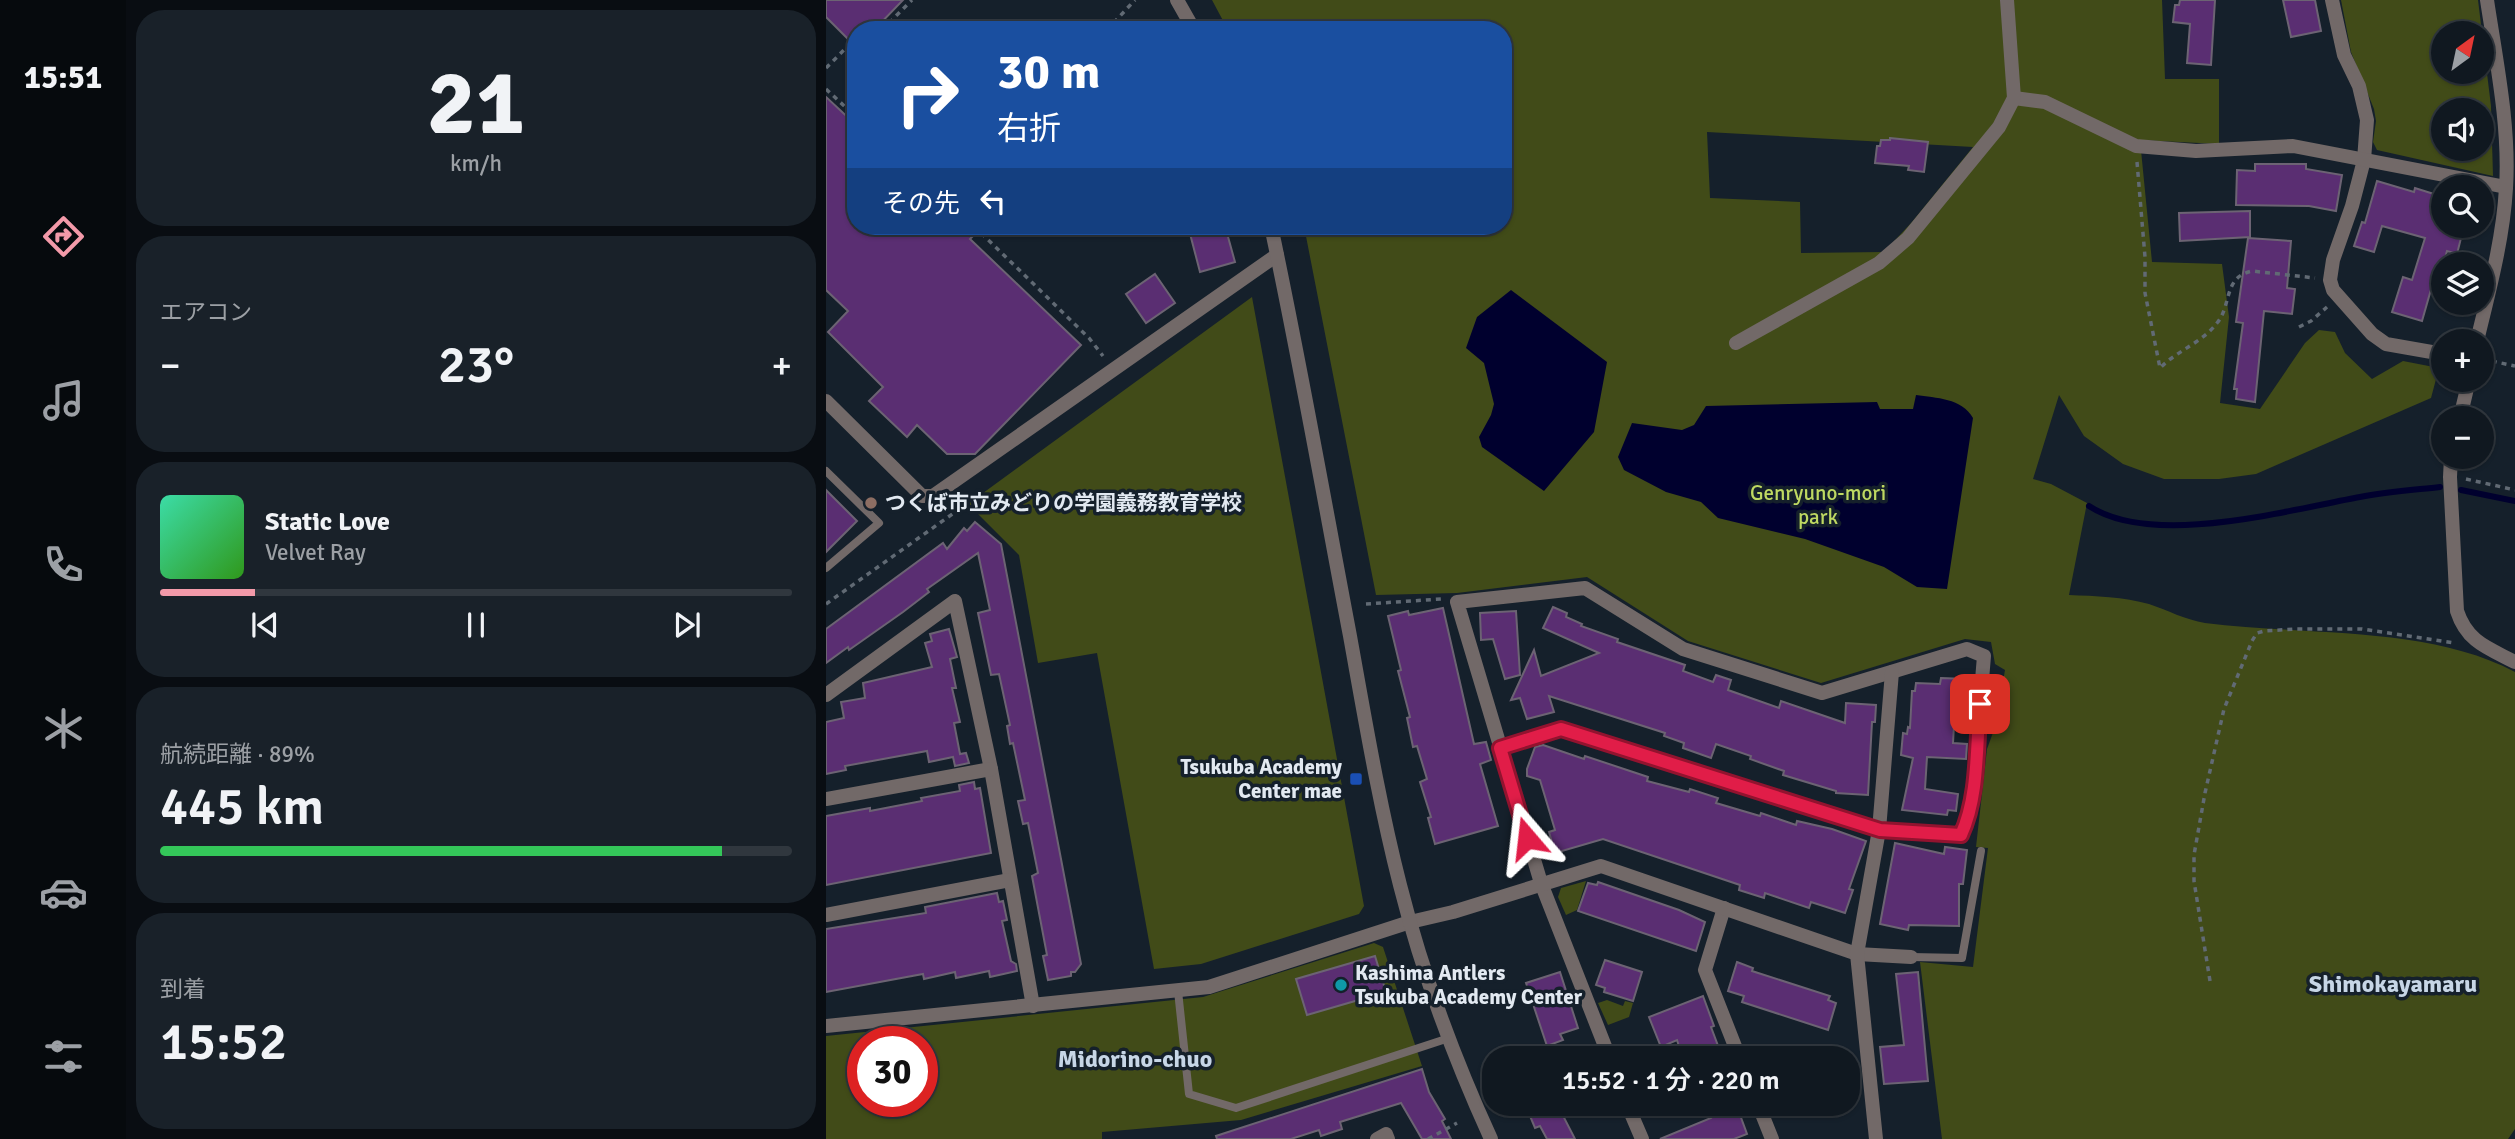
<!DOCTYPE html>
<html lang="ja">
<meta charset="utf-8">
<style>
body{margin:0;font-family:Signika,"Noto Sans JP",sans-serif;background:#192129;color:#f1f3f6;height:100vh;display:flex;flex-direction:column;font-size:26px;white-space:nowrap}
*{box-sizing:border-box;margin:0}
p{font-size:23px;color:#9ca0a5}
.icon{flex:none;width:38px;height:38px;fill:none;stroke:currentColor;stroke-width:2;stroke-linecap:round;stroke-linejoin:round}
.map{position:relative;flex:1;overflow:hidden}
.side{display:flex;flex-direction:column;gap:10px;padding:10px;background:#090d12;width:700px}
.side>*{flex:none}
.banner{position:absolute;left:21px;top:21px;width:665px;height:214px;border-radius:28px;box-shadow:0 2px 5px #0004,0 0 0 2px #30373e;background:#1a4fa0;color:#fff;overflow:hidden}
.needle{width:46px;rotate:33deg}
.fabs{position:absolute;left:1605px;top:21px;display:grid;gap:14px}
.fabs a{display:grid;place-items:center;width:63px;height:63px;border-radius:50%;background:#101820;box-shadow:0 2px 5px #0004,0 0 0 2px #30373e;font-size:35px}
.speed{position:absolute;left:21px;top:1026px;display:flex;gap:14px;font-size:35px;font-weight:700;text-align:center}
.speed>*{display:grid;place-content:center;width:91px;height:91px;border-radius:50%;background:#101820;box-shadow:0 2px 5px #0004,0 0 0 2px #30373e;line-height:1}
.speed .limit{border:10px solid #d22;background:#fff;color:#111}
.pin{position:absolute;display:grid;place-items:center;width:60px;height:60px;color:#fff;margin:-30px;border-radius:14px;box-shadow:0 4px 10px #0006}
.me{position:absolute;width:77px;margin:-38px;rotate:343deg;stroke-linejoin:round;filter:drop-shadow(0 0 5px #0008)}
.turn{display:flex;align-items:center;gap:24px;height:147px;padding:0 35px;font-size:32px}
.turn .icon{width:91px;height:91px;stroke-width:2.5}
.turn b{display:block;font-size:49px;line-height:60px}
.then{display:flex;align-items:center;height:66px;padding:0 35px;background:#0003;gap:14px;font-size:26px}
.big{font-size:52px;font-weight:600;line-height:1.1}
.side .widget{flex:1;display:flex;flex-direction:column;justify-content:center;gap:10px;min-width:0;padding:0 24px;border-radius:28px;background:#192129}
.side .dial{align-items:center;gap:0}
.dial b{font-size:91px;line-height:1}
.song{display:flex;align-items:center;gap:21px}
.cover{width:84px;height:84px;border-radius:10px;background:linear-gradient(135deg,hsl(160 70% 55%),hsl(110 70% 35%))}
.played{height:7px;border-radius:4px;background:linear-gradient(90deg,#f39aa9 15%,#30373e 15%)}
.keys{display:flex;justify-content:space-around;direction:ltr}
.heat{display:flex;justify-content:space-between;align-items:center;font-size:38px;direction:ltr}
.charge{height:10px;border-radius:5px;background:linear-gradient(90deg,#34c759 89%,#30373e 0)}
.trip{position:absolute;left:656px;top:1046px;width:378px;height:70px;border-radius:28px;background:#101820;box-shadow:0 2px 5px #0004,0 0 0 2px #30373e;font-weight:600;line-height:70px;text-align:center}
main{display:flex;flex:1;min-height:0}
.tab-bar{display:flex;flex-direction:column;width:126px;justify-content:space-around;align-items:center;background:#060a0d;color:#9ca0a5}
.tab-bar .icon{width:49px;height:49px}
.tab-bar .selected{color:#f39aa9}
.tab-bar b{font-size:32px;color:#f1f3f6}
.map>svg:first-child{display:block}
.green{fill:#414b18;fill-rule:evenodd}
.water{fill:#00002e}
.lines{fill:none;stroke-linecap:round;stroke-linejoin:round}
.stream{stroke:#00002e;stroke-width:6}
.building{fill:#5a2e72;stroke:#6c6373;stroke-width:2}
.path{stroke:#616a74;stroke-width:3.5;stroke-dasharray:5 5;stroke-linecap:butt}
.service{stroke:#726968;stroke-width:8}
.minor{stroke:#726968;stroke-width:14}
.tertiary{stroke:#726968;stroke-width:14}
.route-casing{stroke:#92132f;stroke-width:18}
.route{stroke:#e11d48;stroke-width:12}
.education-dot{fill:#8d6e63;stroke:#15202b;stroke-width:2.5}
.transit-dot{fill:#1a4fb4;stroke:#15202b;stroke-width:2.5}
.culture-dot{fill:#0f9aa8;stroke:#15202b;stroke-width:2.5}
.labels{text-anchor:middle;stroke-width:7;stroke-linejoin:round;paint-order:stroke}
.park-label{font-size:21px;fill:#bfd962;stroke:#15202b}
.poi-label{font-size:21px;font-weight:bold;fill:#e2e9f1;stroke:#15202b;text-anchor:start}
.quarter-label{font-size:24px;font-weight:bold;fill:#c7d6e6;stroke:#15202b}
</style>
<main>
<nav class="tab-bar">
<b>15:51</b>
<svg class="icon selected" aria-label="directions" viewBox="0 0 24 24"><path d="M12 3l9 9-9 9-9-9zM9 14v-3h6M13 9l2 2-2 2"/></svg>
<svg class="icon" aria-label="music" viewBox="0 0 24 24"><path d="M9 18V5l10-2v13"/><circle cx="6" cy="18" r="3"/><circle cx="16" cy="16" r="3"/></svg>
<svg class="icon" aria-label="phone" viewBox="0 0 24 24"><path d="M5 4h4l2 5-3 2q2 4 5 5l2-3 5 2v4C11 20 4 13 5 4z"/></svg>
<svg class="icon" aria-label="climate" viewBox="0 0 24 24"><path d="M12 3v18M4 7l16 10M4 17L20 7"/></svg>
<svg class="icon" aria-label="car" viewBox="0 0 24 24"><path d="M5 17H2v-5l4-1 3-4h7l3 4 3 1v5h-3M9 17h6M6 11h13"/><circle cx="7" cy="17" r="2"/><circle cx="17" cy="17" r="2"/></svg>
<svg class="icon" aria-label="filters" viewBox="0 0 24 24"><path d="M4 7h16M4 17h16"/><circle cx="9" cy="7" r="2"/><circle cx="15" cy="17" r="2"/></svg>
</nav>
<section class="side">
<div class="widget dial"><b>21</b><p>km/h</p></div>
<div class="widget"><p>エアコン</p>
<div class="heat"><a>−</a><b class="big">23°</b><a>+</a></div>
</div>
<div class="widget">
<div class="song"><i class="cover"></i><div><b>Static Love</b><p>Velvet Ray</p></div></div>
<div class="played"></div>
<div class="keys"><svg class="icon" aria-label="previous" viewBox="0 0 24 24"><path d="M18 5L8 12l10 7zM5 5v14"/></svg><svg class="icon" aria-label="pause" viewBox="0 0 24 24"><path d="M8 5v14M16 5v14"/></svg><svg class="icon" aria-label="next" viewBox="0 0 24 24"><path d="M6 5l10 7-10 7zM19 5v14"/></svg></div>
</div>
<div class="widget"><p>航続距離 · 89%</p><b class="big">445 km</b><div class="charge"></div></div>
<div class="widget"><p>到着</p><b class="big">15:52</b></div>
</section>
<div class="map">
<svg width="1689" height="1139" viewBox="0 0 1689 1139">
<rect width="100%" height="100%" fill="#15202b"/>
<g class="green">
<path d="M386,0H1336L1339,79H1393V144L1314,140L1326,262L1396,264L1403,317L1394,403L1434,409L1479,343L1493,330L1509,332L1519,353L1546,379L1577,361L1613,368L1605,398L1430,474L1393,479H1338L1297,464L1258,436L1233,395L1207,479L1225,484L1261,503L1243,595C1269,596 1298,597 1323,604C1341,610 1360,620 1379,623C1477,636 1601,625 1689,672V1129L1682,1139H1116L1094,962L1147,967L1162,848L1150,847L1161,749L1169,727L1179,670L1169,664L1165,642L1139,639L995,683L862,641L761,577L631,593L550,595L478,226H677V30H402ZM881,132L1147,147L1086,222L1058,252L975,253L974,202L884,198Z"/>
<path d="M1515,0H1652L1665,106L1667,176L1551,150L1547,142L1550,121L1548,109L1525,52ZM1617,33H1656V72H1617ZM1617,110H1656V149H1617Z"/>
<polygon points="426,297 538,906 533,914 375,964 328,969 271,653 212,663 193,555 142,504"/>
<polygon points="760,881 751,910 740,915 732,897 735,888"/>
<path d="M548,943L557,947L596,1066L415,1120L276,1132V1139H0V1036L377,997ZM37,1041H96V1101H37Z"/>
<polygon points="781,1000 797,1006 799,1001 807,1003 803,1017 782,1025 772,1003"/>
</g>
<g class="water">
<polygon points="685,290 781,362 768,432 718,491 656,447 653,437 665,415 668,404 658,363 640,348 651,317"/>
<path d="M1090,395C1110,398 1136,398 1147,418L1121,589L1091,587L1058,567L979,539L892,518L875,502L840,492L798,470L792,457L806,423L856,430L868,425L880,406L1051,402L1054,409H1087Z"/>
</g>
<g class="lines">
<g class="stream">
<polyline points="1635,490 1689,501"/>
<path d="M1263,506C1327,548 1462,510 1534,497C1560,492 1587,490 1614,487"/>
</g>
</g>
<g class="building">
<polygon points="0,0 77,0 48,30 30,30 30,47 0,17"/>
<polygon points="1354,0 1389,0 1385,65 1361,63 1364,24 1347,22 1349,5 1353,5"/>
<polygon points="1457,0 1489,0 1495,31 1465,37"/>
<polygon points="0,97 30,125 30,226 141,226 149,234 144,239 255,345 149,454 121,454 91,425 81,437 43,401 57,387 2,332 22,311 0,290"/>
<polygon points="1064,138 1102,142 1098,172 1082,170 1083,166 1049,163 1051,146 1054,146 1055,140 1064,140"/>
<polygon points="1429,164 1480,164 1480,169 1516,175 1510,211 1483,206 1410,205 1411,170 1429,171"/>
<polygon points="1551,181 1588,192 1589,188 1611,195 1610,199 1613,200 1608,218 1617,220 1617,226 1638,226 1631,254 1621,251 1613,280 1608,279 1596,321 1566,312 1577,277 1586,280 1599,238 1556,226 1548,252 1528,246 1536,222 1539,223"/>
<polygon points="1424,211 1424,237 1354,241 1353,213"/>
<polygon points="362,226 399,226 409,262 374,272"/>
<polygon points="1422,238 1465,241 1461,288 1469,289 1466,314 1438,311 1429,402 1410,399 1411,389 1408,389 1417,323 1410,322"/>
<polygon points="329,274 349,303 320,323 300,294"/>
<polygon points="0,490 31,521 0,552"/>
<polygon points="149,522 175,544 255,964 249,972 245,972 245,976 222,980 217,956 221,955 206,876 212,873 202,823 197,824 192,801 199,800 187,743 184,744 181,726 184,725 173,674 165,675 152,613 164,610 152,553 101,589 103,592 77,612 23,650 22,647 0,663 0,629 117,543 121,549 138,528 141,531"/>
<polygon points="727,607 741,613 740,617 756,624 755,626 792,639 791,642 859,665 857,671 887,682 890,675 905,680 902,690 953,708 955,701 1019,723 1020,703 1050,705 1049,722 1046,722 1042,795 1010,793 1010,791 957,775 958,771 924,759 925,756 890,744 885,758 857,748 858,743 838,736 839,733 723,696 728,712 701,719 694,698 685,700 708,650 715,676 773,653 717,628"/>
<polygon points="617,608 648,744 660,742 665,760 654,764 672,826 609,844 602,818 605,817 594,782 601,779 591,746 587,747 581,718 584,717 572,671 575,670 562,616 582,611 583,615"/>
<polygon points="690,611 694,675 679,679 667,639 655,640 654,613"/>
<polygon points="123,629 131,657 124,659 130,688 126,688 134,722 128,723 134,754 140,753 143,763 129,766 127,757 103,762 101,751 19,766 20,770 0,774 0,722 18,718 15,702 39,698 37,683 106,667 99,643 106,641 104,634"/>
<polygon points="1115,678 1140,679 1138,706 1129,708 1127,743 1141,744 1140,759 1101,757 1099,789 1132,794 1130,811 1122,810 1121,815 1076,810 1087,758 1075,755 1077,733 1081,734 1082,727 1084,728 1086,691 1089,691 1090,683 1114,684"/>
<polygon points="717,745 758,759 759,756 822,777 821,781 863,792 864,789 892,798 890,803 934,816 935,813 970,825 971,821 1006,829 1040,841 1023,889 1027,890 1019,913 985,902 983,908 939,893 938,898 913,890 914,885 777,839 729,853 723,832 729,830 714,780 701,776 701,769 709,747"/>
<polygon points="148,782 149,789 154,788 165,853 0,885 0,816 44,808 44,811 96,801 95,798 134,791 133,785"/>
<polygon points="1069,843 1118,854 1119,847 1141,850 1137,884 1133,884 1133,926 1083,925 1082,930 1054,924"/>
<polygon points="772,882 853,910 879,922 870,951 752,911 762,883 771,885"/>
<polygon points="171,893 173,902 177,901 181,920 176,921 185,961 190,964 191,971 164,977 163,971 130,978 129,972 98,979 97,974 0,992 0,929 100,913 99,907"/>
<polygon points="549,956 560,992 481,1015 470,979"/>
<polygon points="779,960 816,972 807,1001 778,992 779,988 770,985"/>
<polygon points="911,962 927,968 926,971 1004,996 1002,1000 1010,1003 1002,1030 916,1002 918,996 902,991"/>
<polygon points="734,972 752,1028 734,1034 737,1040 721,1046 700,983"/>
<polygon points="1092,972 1102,1081 1058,1084 1054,1047 1078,1045 1070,974"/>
<polygon points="877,996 888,1026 885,1027 897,1059 857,1059 851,1040 835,1047 823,1017"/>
<polygon points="596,1069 603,1092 619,1119 616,1121 625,1139 596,1139 575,1103 514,1122 516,1129 495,1136 493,1130 465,1139 391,1139 390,1136"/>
<polygon points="699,1104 731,1104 749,1139 721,1139 714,1126 709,1128"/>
<polygon points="879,1104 910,1104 921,1134 908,1139 834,1139 885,1118"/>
</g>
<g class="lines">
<g class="path">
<polyline points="56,30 86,0"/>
<polyline points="281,30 309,0"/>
<polyline points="0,68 23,45 30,51"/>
<polyline points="0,89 30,117"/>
<path d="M1311,162L1319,257V293L1334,368C1352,350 1377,342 1391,323C1406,305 1397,277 1426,271L1489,278"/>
<polyline points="148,226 263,338 277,356"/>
<polyline points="1473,327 1485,321 1501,307"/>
<polyline points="1656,359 1689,366"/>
<polyline points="1640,479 1689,490"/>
<polyline points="0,604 132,510 127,501"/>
<polyline points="540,604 615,599"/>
<polyline points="1384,981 1368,881 1368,855 1379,793 1398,709 1426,641 1431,633 1438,631 1470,629 1536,629 1628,643"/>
<polyline points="602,1139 631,1123"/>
</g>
<g class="service">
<polyline points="0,471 53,523 0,568"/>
<polyline points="1085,957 1136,958 1155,851"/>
<polyline points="352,991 363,1094 410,1108 623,1038"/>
</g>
<g class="minor">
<polyline points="1506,0 1518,55 1533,86 1541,120 1538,160 1526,206 1507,260 1504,280 1507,290 1546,334 1560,344 1617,354"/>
<polyline points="1188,98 1219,102 1310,146 1370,151 1467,146 1680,187"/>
<path d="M1651,341C1663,291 1677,240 1680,188C1684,127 1670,60 1661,0"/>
<polyline points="910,343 1053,263 1082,238 1173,127 1188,98 1181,0"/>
<polyline points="0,401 96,496 107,496 451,255"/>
<polyline points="1634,418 1643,380"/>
<path d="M1625,457L1624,477L1631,611C1641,642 1662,648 1689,662"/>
<polyline points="0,695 129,601 165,769 207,1006"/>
<polyline points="674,748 735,729 1053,830 1135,835 1142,820 1146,800 1158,656 1141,649 996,693 857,649 759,588 631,602 715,883 784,1059"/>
<polyline points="0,799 165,769"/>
<polyline points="898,908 879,970 914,1059"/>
<polyline points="0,915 184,880"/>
<polyline points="0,1026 383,987 584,922 627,912 775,866 1031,954 1085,957"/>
<polyline points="801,1104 816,1139"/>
<polyline points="932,1104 946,1139"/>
<polyline points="551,1139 560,1134 562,1139"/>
<polyline points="1050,1139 1031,954 1053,830 1066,672"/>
</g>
<g class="tertiary">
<polyline points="351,0 368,30"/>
<path d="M445,226C474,362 498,499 524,636C539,719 553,803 574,885C596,972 628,1058 665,1139"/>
</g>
</g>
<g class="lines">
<defs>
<path id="route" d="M701,838L674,748L735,729L1054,830L1135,835C1153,796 1150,747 1154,704"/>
</defs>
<use href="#route" class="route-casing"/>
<use href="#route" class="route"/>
</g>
<circle class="education-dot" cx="45" cy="503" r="7"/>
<rect class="transit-dot" x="523" y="772" width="14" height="14" rx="3.5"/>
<circle class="culture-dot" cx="515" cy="985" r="7"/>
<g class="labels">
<g class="park-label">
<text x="992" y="500">Genryuno-mori<tspan x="992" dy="24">park</tspan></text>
</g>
<g class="poi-label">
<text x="59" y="510">つくば市立みどりの学園義務教育学校</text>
<text x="516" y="774" text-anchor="end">Tsukuba Academy<tspan x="516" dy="24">Center mae</tspan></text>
<text x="529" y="980">Kashima Antlers<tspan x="529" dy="24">Tsukuba Academy Center</tspan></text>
</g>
<g class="quarter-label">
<text x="1567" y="992">Shimokayamaru</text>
<text x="309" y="1067">Midorino-chuo</text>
</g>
</g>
</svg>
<div class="fabs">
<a><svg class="needle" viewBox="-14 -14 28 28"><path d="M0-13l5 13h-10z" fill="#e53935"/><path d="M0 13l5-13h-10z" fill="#9ca0a5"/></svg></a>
<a><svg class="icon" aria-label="sound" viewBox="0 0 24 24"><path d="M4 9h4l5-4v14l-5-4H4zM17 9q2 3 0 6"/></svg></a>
<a><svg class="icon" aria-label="search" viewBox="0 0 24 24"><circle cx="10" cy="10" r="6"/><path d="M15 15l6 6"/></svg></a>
<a><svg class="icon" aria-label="layers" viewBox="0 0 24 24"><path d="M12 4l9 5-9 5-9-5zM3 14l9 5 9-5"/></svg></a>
<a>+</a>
<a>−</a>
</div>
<div class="speed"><div class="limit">30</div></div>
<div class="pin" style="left:1154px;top:704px;background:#d93025"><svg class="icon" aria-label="arrive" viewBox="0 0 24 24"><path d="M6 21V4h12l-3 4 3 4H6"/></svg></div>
<svg class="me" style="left:701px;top:838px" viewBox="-20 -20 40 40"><path d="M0-17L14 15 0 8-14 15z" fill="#e11d48" stroke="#fff" stroke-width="4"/></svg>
<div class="trip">15:52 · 1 分 · 220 m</div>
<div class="banner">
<div class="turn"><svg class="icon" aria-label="right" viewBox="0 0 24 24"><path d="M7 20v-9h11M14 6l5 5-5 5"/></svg><div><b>30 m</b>右折</div></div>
<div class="then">その先<svg class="icon" aria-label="left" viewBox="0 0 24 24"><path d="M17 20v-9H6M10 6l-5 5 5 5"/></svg></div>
</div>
</div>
</main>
